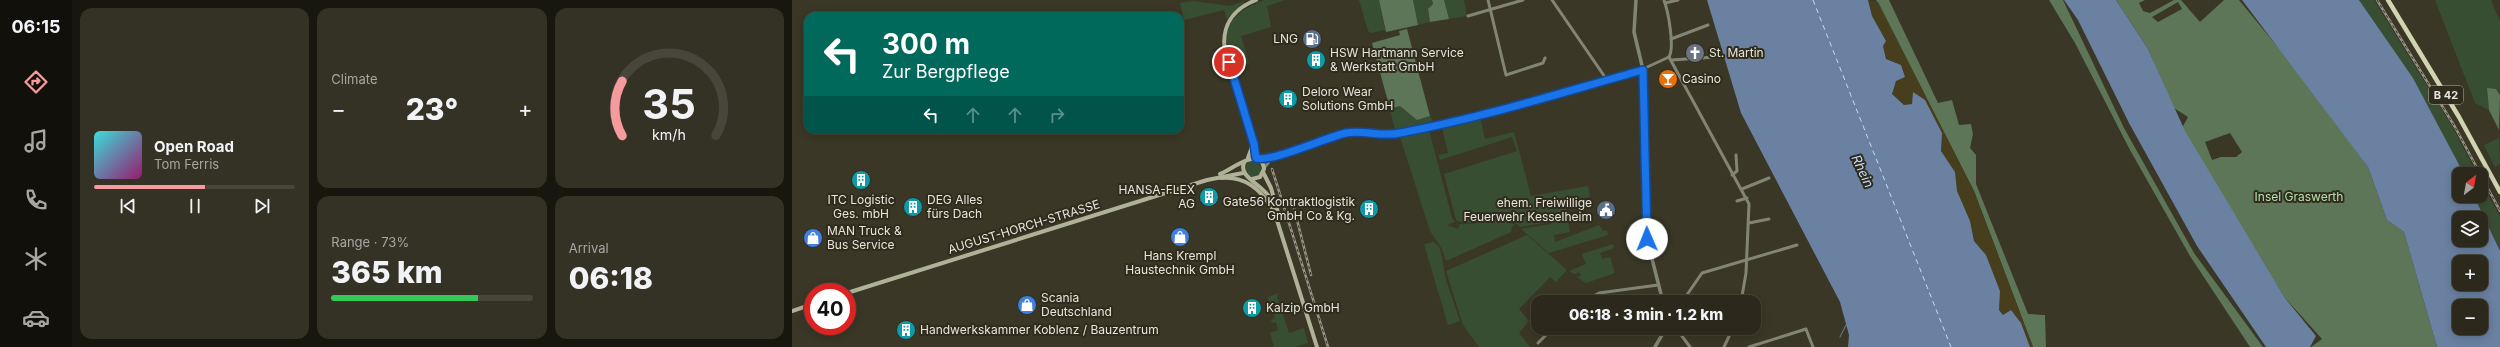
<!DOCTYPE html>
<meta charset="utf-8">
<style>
body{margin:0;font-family:Inter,sans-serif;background:#343125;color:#f1f3f6;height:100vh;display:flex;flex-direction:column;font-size:15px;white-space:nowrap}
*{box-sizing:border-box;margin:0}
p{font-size:13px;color:#a6a6a3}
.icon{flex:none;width:22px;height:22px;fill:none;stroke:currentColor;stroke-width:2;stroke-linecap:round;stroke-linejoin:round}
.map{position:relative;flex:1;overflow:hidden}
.drawer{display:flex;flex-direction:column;gap:8px;padding:8px;background:#18170f;width:720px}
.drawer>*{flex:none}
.top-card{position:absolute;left:12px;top:12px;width:380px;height:122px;border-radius:12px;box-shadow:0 2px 10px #0003,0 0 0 1px #48453b;background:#00695c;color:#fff;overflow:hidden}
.needle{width:26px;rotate:31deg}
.fabs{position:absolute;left:1660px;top:167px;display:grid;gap:8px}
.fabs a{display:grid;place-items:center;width:36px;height:36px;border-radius:8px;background:#2c291c;box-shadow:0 2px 10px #0003,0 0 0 1px #48453b;font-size:20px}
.speed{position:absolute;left:12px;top:283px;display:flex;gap:8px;font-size:20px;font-weight:700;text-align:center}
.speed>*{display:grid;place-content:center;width:52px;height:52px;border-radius:50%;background:#2c291c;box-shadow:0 2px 10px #0003,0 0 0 1px #48453b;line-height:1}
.speed .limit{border:6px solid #d22;background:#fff;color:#111}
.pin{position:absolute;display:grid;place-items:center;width:34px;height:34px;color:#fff;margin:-17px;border:2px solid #fff;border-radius:50%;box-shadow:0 1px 4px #0007}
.me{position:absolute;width:44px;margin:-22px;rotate:359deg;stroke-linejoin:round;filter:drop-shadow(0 0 3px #0008)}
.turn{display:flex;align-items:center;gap:14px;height:84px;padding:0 12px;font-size:18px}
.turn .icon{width:52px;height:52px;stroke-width:2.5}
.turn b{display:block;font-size:28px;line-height:34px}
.lanes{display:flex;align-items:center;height:38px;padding:0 12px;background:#0003;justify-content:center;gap:20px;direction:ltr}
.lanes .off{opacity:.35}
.big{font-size:30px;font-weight:800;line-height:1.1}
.drawer .card{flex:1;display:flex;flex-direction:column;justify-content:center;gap:6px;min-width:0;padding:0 14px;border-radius:12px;background:#343125}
.drawer .dial{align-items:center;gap:0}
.dial svg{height:104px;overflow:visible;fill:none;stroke:#48453b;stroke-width:7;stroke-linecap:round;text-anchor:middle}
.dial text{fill:#f1f3f6;stroke:none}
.song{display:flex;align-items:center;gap:12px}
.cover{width:48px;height:48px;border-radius:6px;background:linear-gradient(135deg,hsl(180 70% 55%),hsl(320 70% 35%))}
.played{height:4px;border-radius:2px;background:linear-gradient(90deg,#f59b9d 55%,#48453b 55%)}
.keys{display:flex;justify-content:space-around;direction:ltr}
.heat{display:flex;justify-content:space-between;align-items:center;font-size:22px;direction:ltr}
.charge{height:6px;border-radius:3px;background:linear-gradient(90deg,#34c759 73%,#48453b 0)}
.drawer .tiles{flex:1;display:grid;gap:8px;grid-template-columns:repeat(3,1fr)}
.card:first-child{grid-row:span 2}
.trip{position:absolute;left:739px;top:295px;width:230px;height:40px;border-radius:12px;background:#2c291c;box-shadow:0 2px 10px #0003,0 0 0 1px #48453b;font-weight:800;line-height:40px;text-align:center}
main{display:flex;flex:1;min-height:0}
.menu{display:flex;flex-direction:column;width:72px;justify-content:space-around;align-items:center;background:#12100b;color:#a6a6a3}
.menu .icon{width:28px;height:28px}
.menu .on{color:#f59b9d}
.menu b{font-size:18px;color:#f1f3f6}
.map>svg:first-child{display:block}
.green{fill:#384e33}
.forest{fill:#5d7657;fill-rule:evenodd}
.sand{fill:#463e1d}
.water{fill:#6a81a1;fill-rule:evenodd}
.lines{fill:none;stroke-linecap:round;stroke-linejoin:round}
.stream{stroke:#6a81a1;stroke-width:1}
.ferry{stroke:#c3dafb;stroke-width:1;stroke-dasharray:5 4;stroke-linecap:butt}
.minor{stroke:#838574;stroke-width:3}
.tertiary{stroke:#838574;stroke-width:3.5}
.secondary{stroke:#afb297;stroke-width:4}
.primary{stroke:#d0d4b1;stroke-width:4.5}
.rail-casing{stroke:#989588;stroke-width:2.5}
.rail{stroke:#302c1d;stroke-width:1;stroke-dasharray:3;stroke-linecap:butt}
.route-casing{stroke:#114b97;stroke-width:10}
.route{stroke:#1a73e8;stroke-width:7}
.labels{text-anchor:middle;stroke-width:4;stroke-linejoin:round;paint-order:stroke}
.shield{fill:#302c1d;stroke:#b0aea2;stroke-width:1}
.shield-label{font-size:11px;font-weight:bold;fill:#e7e5db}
.poi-label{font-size:12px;fill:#e7e5db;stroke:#302c1d;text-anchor:start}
.park-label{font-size:12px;fill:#b6e1ab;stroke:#302c1d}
.street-label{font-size:12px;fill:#e7e5db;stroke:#302c1d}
.water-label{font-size:13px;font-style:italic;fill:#c3dafb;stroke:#302c1d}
</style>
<main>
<nav class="menu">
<b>06:15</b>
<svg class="icon on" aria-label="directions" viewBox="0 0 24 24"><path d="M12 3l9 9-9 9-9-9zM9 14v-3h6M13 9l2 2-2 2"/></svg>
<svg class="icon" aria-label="music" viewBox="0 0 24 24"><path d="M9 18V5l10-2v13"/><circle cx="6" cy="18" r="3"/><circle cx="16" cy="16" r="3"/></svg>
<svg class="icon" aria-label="phone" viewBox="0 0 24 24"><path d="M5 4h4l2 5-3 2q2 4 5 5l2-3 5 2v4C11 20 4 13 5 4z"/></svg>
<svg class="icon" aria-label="climate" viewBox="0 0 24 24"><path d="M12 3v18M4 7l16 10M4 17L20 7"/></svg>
<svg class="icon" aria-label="car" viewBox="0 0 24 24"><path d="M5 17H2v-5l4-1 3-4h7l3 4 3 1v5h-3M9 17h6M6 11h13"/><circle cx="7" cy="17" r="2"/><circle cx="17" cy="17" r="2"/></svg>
</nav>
<section class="drawer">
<div class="tiles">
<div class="card">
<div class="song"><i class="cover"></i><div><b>Open Road</b><p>Tom Ferris</p></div></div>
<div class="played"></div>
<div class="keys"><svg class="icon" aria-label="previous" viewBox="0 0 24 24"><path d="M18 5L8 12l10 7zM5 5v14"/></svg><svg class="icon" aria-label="pause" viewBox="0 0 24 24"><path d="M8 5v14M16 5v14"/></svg><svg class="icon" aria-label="next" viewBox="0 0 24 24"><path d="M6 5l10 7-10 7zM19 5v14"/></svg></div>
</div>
<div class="card"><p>Climate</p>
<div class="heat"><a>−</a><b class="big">23°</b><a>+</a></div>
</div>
<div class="card dial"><svg viewBox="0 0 100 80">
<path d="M14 69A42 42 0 1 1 86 69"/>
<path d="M14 69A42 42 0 0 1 14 27" stroke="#f59b9d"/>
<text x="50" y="56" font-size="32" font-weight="700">35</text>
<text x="50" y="72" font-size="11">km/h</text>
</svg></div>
<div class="card"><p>Range · 73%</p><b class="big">365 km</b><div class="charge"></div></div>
<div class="card"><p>Arrival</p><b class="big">06:18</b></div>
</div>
</section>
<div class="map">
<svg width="1708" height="347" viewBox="0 0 1708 347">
<rect width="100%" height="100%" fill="#3a3726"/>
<g class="green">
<path d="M472,0H493L475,6L479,27L449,36L457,63L441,69C428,31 434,15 472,0Z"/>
<polygon points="567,0 587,0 593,30 579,33 576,31"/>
<polygon points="621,0 640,0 641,4 636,10 638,22 626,25"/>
<polygon points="652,0 672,0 675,16 657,19"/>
<polygon points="1567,0 1582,0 1661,128 1685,174 1672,174 1621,78"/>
<polygon points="1643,0 1699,0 1708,22 1708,91 1695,89 1697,110 1683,103"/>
<polygon points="401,1 438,6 453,1 435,19 432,10 392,20 388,3"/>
<polygon points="608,106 625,120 638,116 642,124 607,132 606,129 603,130 598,109"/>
<path d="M688,117L693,139L722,132L739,196L796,186L798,197L755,204L757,216L756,208L773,205L778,232L762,235L763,242L807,225L811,231L815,230L816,235L757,253L729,229L759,224V222L728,227C701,202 689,232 664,220L652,174L725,151L720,137L648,160L646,155L656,153L650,127Z"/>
<polygon points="637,130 660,218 663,222 655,225 666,229 668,224 681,224 706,217 723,225 720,227 719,232 654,261 650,249 638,231 608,137"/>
<polygon points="1707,138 1708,164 1703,167 1692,145"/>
<circle cx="461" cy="169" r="8"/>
<polygon points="1689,181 1708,217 1708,251 1682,196 1689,196"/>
<polygon points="735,235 775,270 764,282 758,277 727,309 737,321 727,333 738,347 687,347 671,325 654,271"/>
<polygon points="642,242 648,248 654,280 668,321 656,325 632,244"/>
<polygon points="821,244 822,248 808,253 810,259 818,257 823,273 794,283 785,277 789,276 787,272 782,274 777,271 794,264 790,254"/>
<polygon points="487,293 485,296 497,333 512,328 516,343 503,347 482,347 478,333 486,330 484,322 480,323 479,320 483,318 476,297"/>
</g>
<g class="forest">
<polygon points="587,0 621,0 626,25 594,32"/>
<polygon points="640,0 652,0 657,19 638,22 636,9 641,4"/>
<polygon points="1084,0 1097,0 1146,103 1160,100 1167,125 1179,124 1181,134 1178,148 1184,155 1184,184 1236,314 1253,315 1254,347 1241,347 1182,191"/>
<polygon points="1257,0 1271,0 1332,128 1402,253 1471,347 1458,347 1398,256 1338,150 1283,43"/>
<path d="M1324,0H1353L1347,3L1351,11L1358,13L1382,0H1389L1408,22L1432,0H1447L1522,91L1576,167L1595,220L1612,232L1645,347H1519L1530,339L1493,298L1390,128L1396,117L1382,108L1356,49ZM1386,2L1390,9L1366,22L1360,17ZM1438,133L1450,152L1444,157H1429L1420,160L1413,142Z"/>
<polygon points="615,29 638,116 625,120 608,106 598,109 580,43 608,35 607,31"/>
<polygon points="1695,88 1704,89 1708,95 1707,130 1697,110"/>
</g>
<polygon class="sand" points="1076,0 1086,2 1182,191 1241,347 1238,347 1229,323 1219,310 1211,315 1207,310 1208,291 1194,255 1183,241 1178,221 1165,191 1163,172 1149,151 1149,133 1121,93 1120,104 1112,105 1100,94 1104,81 1113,77 1109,65 1095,59 1091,46 1094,41 1080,16"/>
<g class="water">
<polygon points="915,0 1076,0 1080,16 1094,41 1091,46 1094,59 1109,65 1113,77 1104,81 1100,94 1112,105 1120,104 1121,92 1133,100 1150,133 1149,151 1163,172 1165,191 1178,221 1182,241 1194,255 1208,291 1207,310 1211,315 1219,310 1229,323 1238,347 1056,347 1057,335 1048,302 949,113"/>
<polygon points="1272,0 1324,0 1356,49 1393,131 1493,298 1524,336 1518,347 1474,347 1405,246 1337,123 1286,20"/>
<path d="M1450,0H1567L1621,78L1672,174H1667V196H1682L1708,251V347H1645L1612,232L1595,220L1576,167ZM1667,218H1689V240H1667ZM1667,262H1689V284H1667ZM1667,306H1689V328H1667Z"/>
</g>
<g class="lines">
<polyline class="stream" points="1048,337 1054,325"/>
<polyline class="ferry" points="1021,0 1159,347"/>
<g class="minor">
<polyline points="696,0 714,75 751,63 753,58"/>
<polyline points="760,0 815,80"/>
<path d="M872,0C876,11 883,47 877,57"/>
<polyline points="873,3 886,0"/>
<polyline points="676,16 731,0"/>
<polyline points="879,39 916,25"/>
<polyline points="877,57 957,204 954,273 949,302"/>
<polyline points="880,60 923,57"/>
<polyline points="466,159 481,157 552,133 606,134 688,115 851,69 877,57"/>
<polyline points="472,168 481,157"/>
<polyline points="940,175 945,171 944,155"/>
<polyline points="950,189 977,178"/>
<polyline points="945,201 955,198"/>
<polyline points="957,223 977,219"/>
<polyline points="791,302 807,293 866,285"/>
<polyline points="890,302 910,273 1005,245"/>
<polyline points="884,328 898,347"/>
<polyline points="746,343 761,328"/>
<polyline points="932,347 941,328"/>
<polyline points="957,347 1014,329 1021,347"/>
</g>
<g class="tertiary">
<polyline points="844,0 842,32 853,78 855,239 871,302"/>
<polyline points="863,347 874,328"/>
</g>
<g class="secondary">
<polyline points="456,158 461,144"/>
<path d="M464,158L462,144L433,51C429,26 441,9 464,0"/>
<path d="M452,163C446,177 470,184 478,198L525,347"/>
<polyline points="471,172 479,188 487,216"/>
<path d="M428,174C439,170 469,145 472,169L468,177L460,179"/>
<path d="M429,178C453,176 468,189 480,208"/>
<polyline points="55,293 415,180 451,173"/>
<polyline points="0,311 21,304"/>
</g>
<polyline class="primary" points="1596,0 1667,117 1708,192"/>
<defs>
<g id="rail">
<polyline points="1585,0 1663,127 1708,211"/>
<polyline points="480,169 536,347"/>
<polyline points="502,208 519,275"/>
</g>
</defs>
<use href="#rail" class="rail-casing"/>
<use href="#rail" class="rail"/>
</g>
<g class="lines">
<defs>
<path id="route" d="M437,62L462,144L464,158C478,163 535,137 554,133C572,130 590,137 608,133C690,118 771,92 851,70L855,239"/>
</defs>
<use href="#route" class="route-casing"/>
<use href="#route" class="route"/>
</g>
<defs>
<symbol id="fuel-disc" viewBox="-11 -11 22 22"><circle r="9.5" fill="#5c6f8a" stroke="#302c1d"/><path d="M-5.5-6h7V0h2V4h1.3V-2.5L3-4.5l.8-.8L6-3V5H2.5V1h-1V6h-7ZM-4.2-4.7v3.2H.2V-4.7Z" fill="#fff"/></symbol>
<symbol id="church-disc" viewBox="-11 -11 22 22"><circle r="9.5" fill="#6b7280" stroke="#302c1d"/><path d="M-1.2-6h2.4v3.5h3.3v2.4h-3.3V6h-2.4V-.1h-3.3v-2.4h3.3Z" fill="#fff"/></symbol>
<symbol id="building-disc" viewBox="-11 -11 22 22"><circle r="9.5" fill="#0f9aa8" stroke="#302c1d"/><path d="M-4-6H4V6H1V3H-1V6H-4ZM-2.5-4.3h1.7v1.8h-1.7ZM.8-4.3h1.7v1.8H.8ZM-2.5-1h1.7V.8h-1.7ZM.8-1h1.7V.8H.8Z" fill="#fff"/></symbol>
<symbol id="bar-disc" viewBox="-11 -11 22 22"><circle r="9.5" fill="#e8710a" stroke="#302c1d"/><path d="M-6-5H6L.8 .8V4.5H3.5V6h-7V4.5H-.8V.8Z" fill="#fff"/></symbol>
<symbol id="civic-disc" viewBox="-11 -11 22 22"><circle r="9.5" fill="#5c6f8a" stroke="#302c1d"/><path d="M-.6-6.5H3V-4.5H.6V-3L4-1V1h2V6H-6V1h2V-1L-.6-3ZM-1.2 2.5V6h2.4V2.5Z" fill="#fff"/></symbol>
<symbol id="shop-disc" viewBox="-11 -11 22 22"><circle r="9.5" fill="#3f7fe0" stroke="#302c1d"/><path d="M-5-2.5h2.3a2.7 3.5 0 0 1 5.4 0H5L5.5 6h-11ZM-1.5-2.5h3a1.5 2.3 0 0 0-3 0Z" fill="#fff"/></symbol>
</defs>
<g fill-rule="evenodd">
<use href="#fuel-disc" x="509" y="28" width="22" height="22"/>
<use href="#church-disc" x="892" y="42" width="22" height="22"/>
<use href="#building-disc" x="513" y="49" width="22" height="22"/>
<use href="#bar-disc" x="865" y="68" width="22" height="22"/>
<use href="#building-disc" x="485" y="88" width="22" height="22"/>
<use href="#building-disc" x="58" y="169" width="22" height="22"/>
<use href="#building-disc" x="406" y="186" width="22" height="22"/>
<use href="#building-disc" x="110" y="196" width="22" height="22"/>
<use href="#building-disc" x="566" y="198" width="22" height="22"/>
<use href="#civic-disc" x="803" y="199" width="22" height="22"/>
<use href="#shop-disc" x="377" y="226" width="22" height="22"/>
<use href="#shop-disc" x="10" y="227" width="22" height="22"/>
<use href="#shop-disc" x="224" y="294" width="22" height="22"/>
<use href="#building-disc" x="449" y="297" width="22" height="22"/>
<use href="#building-disc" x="103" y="319" width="22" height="22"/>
</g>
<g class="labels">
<rect class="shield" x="1637" y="86" width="34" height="18" rx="3"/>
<g class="shield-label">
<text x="1654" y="99">B 42</text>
</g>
<g class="poi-label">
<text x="506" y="43" text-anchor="end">LNG</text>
<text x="538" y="57">HSW Hartmann Service<tspan x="538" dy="14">&amp; Werkstatt GmbH</tspan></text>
<text x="917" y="57">St. Martin</text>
<text x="890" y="83">Casino</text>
<text x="510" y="96">Deloro Wear<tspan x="510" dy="14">Solutions GmbH</tspan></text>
<text x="403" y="194" text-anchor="end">HANSA-FLEX<tspan x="403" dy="14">AG</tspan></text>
<text x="69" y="204" text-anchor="middle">ITC Logistic<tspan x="69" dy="14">Ges. mbH</tspan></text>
<text x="135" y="204">DEG Alles<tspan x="135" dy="14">fürs Dach</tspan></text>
<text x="563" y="206" text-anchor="end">Gate56 Kontraktlogistik<tspan x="563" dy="14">GmbH Co &amp; Kg.</tspan></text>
<text x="800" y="207" text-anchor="end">ehem. Freiwillige<tspan x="800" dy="14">Feuerwehr Kesselheim</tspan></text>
<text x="35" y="235">MAN Truck &amp;<tspan x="35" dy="14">Bus Service</tspan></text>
<text x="388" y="260" text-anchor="middle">Hans Krempl<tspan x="388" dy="14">Haustechnik GmbH</tspan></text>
<text x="249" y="302">Scania<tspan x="249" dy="14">Deutschland</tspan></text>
<text x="474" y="312">Kalzip GmbH</text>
<text x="128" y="334">Handwerkskammer Koblenz / Bauzentrum</text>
</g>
<g class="park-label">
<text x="1507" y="201">Insel Graswerth</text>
</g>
<g class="street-label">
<text transform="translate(232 227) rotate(-17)" y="4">AUGUST-HORCH-STRASSE</text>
</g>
<g class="water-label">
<text transform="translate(1071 171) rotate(65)" y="5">Rhein</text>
</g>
</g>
</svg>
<div class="fabs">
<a><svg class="needle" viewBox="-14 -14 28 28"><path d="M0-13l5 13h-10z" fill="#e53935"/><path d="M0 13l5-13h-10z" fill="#a6a6a3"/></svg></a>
<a><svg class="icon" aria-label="layers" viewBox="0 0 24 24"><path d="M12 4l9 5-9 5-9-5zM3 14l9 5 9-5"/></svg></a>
<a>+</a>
<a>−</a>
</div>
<div class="speed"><div class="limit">40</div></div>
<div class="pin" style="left:437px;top:62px;background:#d93025"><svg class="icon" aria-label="arrive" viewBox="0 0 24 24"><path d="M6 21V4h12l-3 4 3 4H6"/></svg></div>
<svg class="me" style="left:855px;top:239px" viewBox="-20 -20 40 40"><circle r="19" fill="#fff"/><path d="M0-13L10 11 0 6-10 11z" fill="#1a73e8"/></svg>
<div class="trip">06:18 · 3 min · 1.2 km</div>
<div class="top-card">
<div class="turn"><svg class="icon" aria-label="left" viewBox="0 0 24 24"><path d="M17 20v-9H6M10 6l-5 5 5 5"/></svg><div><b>300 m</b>Zur Bergpflege</div></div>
<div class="lanes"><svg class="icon" aria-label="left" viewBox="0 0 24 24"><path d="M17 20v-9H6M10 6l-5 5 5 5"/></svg><svg class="icon off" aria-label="ahead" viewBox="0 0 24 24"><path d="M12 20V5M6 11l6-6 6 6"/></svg><svg class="icon off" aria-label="ahead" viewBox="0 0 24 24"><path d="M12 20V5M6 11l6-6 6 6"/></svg><svg class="icon off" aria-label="right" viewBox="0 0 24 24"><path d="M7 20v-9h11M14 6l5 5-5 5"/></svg></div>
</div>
</div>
</main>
